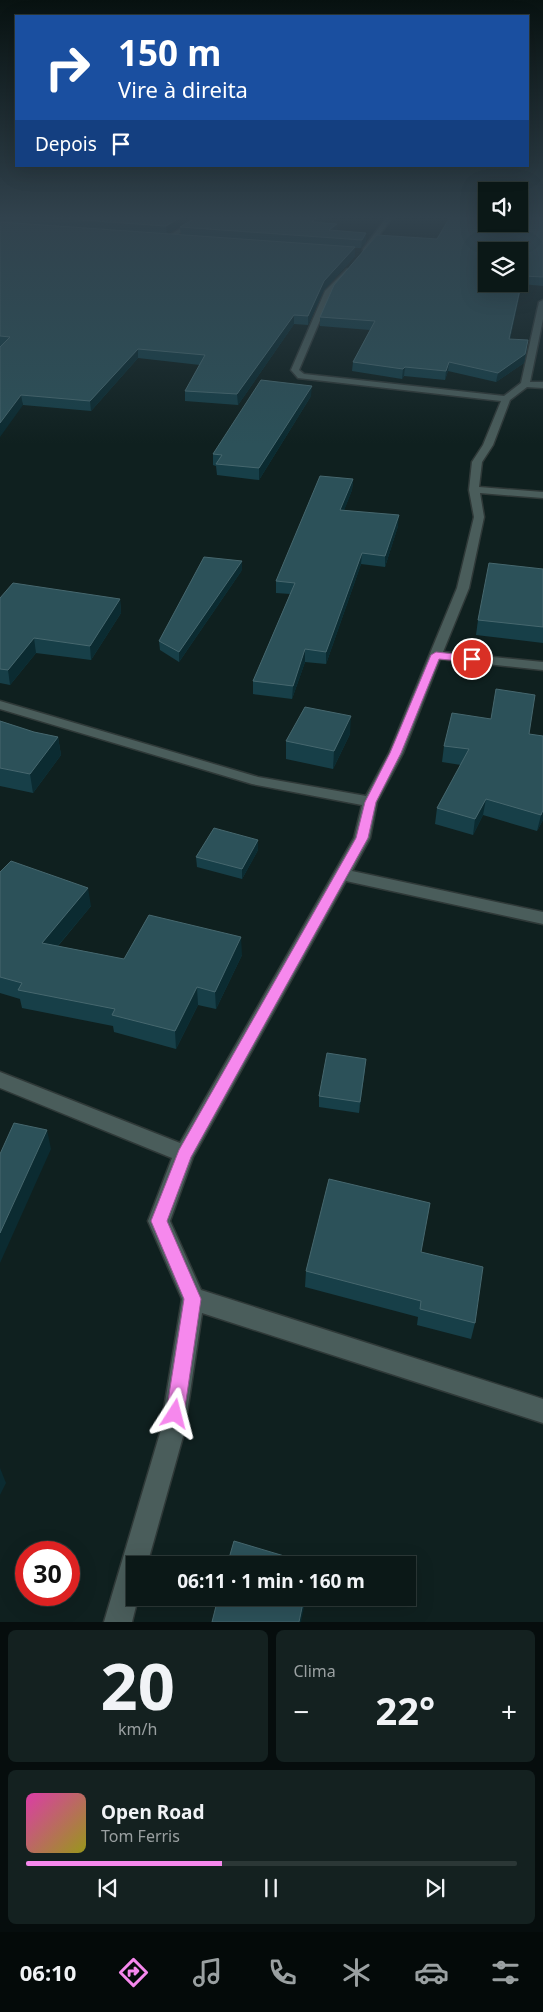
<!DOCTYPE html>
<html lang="pt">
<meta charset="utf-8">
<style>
body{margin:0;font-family:"Noto Sans",sans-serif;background:#142120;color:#f1f3f6;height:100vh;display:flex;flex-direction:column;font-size:19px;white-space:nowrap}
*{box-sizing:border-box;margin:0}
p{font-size:16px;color:#9aa0a1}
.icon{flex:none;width:28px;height:28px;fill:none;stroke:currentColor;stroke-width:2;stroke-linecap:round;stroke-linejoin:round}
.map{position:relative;height:1622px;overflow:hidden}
.sheet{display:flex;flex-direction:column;gap:8px;padding:8px;background:#060d0d;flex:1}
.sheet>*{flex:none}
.hud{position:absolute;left:15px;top:15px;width:514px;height:152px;border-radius:0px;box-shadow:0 5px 20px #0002,0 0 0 1px #2b3736;background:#1a4fa0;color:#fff;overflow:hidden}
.fabs{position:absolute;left:478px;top:182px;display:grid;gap:10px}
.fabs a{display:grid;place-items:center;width:50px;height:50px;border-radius:0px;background:#0b1817;box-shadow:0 5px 20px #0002,0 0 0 1px #2b3736;font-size:25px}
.speed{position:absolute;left:15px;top:1541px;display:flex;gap:10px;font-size:25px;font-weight:700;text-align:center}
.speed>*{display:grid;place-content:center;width:65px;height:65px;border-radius:50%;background:#0b1817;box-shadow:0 5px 20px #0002,0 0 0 1px #2b3736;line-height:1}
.speed .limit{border:8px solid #d22;background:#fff;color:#111}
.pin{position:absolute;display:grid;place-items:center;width:42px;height:42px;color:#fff;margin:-21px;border:2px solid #fff;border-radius:50%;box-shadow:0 1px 5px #0007}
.me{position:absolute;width:55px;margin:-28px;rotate:9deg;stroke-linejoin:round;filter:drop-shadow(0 0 4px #0008)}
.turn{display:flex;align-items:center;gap:18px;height:105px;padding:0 20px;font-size:22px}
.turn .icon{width:65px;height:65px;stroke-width:2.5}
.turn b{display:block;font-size:35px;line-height:42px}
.then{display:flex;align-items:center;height:48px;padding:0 20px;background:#0003;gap:10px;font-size:19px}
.big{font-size:38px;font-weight:700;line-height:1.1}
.sheet .tile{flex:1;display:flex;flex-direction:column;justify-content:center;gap:8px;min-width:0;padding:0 18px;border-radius:8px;background:#142120}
.sheet .dial{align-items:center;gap:0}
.dial b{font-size:65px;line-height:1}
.song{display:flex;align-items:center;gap:15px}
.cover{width:60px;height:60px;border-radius:8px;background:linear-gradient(135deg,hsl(320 70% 55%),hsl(60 70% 35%))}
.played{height:5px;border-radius:2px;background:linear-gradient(90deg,#f688ed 40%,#2b3736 40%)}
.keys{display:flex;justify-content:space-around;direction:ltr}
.heat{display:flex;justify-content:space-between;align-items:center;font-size:28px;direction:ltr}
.sheet .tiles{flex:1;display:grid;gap:8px;grid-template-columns:1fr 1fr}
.tile:last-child{grid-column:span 2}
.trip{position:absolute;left:126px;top:1556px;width:290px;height:50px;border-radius:0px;background:#0b1817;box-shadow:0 5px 20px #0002,0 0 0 1px #2b3736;font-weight:700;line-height:50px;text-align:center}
.menu{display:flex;height:80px;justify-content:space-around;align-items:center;background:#040a09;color:#9aa0a1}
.menu .icon{width:35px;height:35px}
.menu .selected{color:#f688ed}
.menu b{font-size:22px;color:#f1f3f6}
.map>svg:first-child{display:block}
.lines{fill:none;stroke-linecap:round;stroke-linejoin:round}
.minor-casing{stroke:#2f3938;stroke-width:3}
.minor{fill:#4a5d5b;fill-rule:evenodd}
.wall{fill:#173f48}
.shaded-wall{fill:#0b2b31}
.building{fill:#2c5159;stroke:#46676e;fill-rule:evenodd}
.route{fill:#f688ed;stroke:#a0589a}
</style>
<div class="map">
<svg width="543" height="1622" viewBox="0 0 543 1622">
<rect width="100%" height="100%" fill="#0f201f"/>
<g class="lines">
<defs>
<g id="minor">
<polygon points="199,217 207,217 170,239 165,238"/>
<polygon points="387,217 393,217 367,251 363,251 363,249"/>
<polygon points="347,269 350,271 332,292 299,370 304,374 504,396 521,383 539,302 543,300 543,319 530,382 543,382 543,388 527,387 510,400 493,445 482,462 479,487 543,492 543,498 480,493 484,517 469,588 443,652 543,662 543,670 440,659 403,753 377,802 370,838 352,871 543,912 543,924 346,881 193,1157 170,1221 201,1290 543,1399 543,1423 202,1313 184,1433 147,1565 135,1565 135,1598 138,1598 132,1622 104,1622 160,1433 182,1299 148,1221 172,1158 0,1088 0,1072 180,1143 354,838 362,805 252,784 0,709 0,701 258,777 366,796 389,753 457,588 474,517 469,490 472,462 483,445 501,401 298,378 291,370 325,291"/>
</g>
</defs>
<use href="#minor" class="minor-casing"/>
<use href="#minor" class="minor"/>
</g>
<g class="wall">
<polygon points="0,217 195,217 167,234 181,235 180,227 197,217 328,217 321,222 337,224 337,231 366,242 361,248 355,248 355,256 324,290 308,325 294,324 238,405 185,401 185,391 200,365 138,358 91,411 23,405 1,346 0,346"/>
<polygon points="543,217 543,286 522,284 510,339 527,349 524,363 496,382 448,371 445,380 404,376 402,379 352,371 353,362 370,330 320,326 320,317 437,239"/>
<polygon points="311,396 259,480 217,475 216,466 213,465 213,454"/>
<polygon points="353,479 352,490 344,510 398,526 385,567 361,564 326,664 305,662 292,699 253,694 253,681 290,594 276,593 276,581"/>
<polygon points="543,569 543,643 476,635 478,620"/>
<polygon points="242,570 179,662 160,650 159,641"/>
<polygon points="0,598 120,599 121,613 91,660 36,653 10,685 0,683"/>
<polygon points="0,721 34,732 58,737 61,755 33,793 0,786"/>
<polygon points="350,734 333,769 286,759 286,741"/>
<polygon points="529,734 543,736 543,820 537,831 483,815 473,835 435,824 437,808 461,765 442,762 444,746"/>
<polygon points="258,850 242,879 197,867 196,857"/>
<polygon points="0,872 91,906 58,946 124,959 242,955 216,1009 198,1005 176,1049 114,1032 113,1026 22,1008 20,999 0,993"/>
<polygon points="365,1069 359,1113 319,1107 319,1096"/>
<polygon points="421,1252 475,1323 471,1339 417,1325 418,1317 305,1287 306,1271"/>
</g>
<g class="shaded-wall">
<polygon points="181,217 195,217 167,234 166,226"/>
<polygon points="317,217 328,217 312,230 312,222"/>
<polygon points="337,224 337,232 329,230"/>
<polygon points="366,233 366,242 361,248 362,240"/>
<polygon points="355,247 355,256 324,290 308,325 308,316 324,281"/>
<polygon points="523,276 522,284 508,348 509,339"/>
<polygon points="294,315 294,324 238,405 237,394"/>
<polygon points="528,340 524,363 496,382 498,373"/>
<polygon points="138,349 138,358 91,411 90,401"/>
<polygon points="449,362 448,371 445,380 446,371"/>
<polygon points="405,367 404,376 402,379 403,369"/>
<polygon points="312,386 311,396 259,480 259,468"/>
<polygon points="21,395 23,405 0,437 0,423"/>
<polygon points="353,479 352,490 340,521 340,510"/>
<polygon points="399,515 398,526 385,567 385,556"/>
<polygon points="362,553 361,564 326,664 326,652"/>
<polygon points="242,561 242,570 179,662 179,652"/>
<polygon points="120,599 121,613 91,660 90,646"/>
<polygon points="34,638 36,653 10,685 8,670"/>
<polygon points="305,649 305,662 292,699 293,686"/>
<polygon points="351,716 350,734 333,769 334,751"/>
<polygon points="58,737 61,755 33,793 30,774"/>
<polygon points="486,799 483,815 473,835 475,819"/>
<polygon points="543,810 543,820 537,831 541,815"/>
<polygon points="258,840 258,850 242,879 242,869"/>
<polygon points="88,888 91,906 45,961 42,943"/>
<polygon points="241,937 242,955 216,1009 215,992"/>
<polygon points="197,987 198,1005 176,1049 175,1031"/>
<polygon points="366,1059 365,1069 359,1113 360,1102"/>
<polygon points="47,1130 51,1149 0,1263 0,1233"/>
<polygon points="0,1468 6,1483 0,1495"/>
<polygon points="304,1598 306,1598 301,1622 299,1622"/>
</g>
<g class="building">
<polygon points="38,217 181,217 166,226"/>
<polygon points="197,217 317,217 312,222 337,224 329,230 366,233 362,240 180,227"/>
<path d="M450,217H486V224H519V217H543V277L523,276L509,339L528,340L525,354L498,373L449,362L446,371L405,367L403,369L353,362L375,321L320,317L334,285L377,235L437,239ZM486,251H519V284H486Z"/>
<polygon points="0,222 355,247 324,281 308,316 294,315 237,394 185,391 205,355 138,349 90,401 21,395 0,423 0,347 10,337 0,336"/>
<polygon points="261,380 312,386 259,468 216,464 222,455 213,454"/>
<polygon points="320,476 353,479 340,510 399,515 385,556 362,553 326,652 305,649 293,686 253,681 295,583 276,581"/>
<polygon points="204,557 242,561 179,652 159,641"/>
<polygon points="489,563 543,569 543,627 478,620"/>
<polygon points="13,583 120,599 90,646 34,638 8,670 0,669 0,598"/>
<polygon points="496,689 535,695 529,734 543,736 543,810 541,815 486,799 475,819 437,808 469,749 444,746 452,713 491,719"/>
<polygon points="305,707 351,716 334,751 286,741"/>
<polygon points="0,721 34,732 58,737 30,774 0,768"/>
<polygon points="214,828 258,840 242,869 196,857"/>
<polygon points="11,861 88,888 42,943 124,959 149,915 241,937 215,992 197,987 175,1031 112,1015 115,1009 18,990 22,983 0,977 0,872"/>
<polygon points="327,1053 366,1059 360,1102 319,1096"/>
<polygon points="14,1123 47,1130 0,1233 0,1154"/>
<polygon points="329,1179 430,1203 421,1252 483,1267 475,1323 420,1309 421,1301 306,1271"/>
<polygon points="234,1541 311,1564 311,1565 227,1565"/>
<polygon points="218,1598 304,1598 299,1622 212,1622"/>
</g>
<linearGradient id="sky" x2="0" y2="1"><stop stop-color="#081211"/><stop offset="0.49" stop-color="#31424d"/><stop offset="1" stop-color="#31424d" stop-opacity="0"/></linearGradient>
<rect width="543" height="444" fill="url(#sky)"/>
<polygon class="route" points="436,652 472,656 476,659 472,662 439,659 401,753 376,802 368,838 191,1157 167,1221 201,1299 184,1414 181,1421 175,1423 168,1421 166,1414 184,1299 151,1221 179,1150 356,838 365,802 390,753 431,655"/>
</svg>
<div class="fabs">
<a><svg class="icon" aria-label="sound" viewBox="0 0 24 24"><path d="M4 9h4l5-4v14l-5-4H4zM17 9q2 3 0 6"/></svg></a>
<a><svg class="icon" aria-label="layers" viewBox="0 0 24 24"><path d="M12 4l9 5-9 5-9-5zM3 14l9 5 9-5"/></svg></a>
</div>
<div class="speed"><div class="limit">30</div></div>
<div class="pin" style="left:472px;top:659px;background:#d93025"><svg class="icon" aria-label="arrive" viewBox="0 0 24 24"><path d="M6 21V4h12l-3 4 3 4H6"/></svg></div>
<svg class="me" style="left:175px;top:1414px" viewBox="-20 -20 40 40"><path d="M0-17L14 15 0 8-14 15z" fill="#f688ed" stroke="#fff" stroke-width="4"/></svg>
<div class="trip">06:11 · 1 min · 160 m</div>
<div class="hud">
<div class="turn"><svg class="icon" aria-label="right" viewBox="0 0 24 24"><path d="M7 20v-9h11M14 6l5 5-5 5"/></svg><div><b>150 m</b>Vire à direita</div></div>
<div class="then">Depois<svg class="icon" aria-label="arrive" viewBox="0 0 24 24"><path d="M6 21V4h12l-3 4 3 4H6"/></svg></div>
</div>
</div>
<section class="sheet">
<div class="tiles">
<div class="tile dial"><b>20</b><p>km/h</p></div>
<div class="tile"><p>Clima</p>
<div class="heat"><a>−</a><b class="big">22°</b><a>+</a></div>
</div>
<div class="tile">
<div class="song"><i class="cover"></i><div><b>Open Road</b><p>Tom Ferris</p></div></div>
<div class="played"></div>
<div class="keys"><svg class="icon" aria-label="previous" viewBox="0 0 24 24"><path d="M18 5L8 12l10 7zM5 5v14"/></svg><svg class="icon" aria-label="pause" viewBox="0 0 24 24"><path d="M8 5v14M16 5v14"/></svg><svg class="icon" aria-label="next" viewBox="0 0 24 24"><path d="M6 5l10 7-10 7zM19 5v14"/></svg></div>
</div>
</div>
</section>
<nav class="menu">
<b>06:10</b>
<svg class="icon selected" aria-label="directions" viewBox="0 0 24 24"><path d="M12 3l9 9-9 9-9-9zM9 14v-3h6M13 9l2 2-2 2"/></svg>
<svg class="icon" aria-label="music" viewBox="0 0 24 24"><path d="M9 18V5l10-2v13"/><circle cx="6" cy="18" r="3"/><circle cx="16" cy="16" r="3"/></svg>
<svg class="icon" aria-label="phone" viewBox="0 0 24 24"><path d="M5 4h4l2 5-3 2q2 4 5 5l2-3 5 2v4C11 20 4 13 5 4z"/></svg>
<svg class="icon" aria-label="climate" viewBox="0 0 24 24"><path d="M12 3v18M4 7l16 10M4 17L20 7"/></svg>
<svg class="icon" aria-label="car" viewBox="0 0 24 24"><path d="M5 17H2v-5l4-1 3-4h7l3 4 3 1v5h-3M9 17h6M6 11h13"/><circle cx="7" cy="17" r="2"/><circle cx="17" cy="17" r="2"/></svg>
<svg class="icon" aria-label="filters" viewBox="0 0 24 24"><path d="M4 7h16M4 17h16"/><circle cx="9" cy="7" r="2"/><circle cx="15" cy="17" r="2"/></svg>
</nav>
